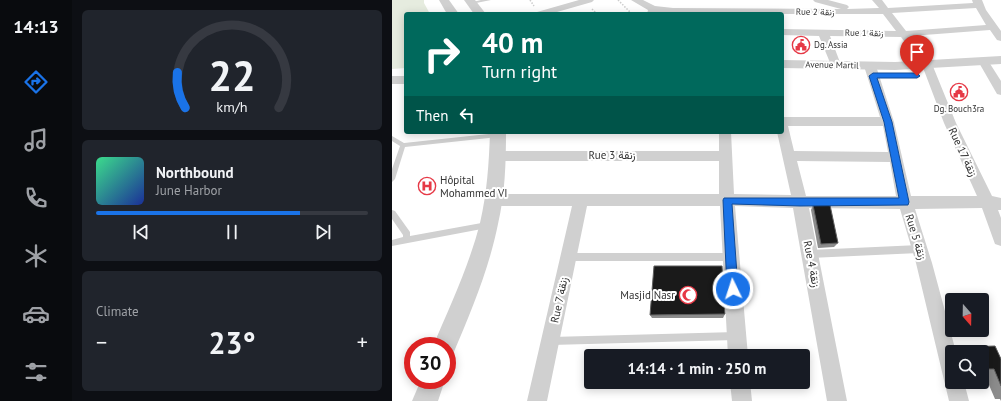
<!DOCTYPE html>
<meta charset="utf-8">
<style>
body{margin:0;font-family:"PT Sans",Vazirmatn,sans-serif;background:#20242c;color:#f1f3f6;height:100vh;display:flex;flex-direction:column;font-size:15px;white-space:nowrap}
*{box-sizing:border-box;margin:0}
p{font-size:13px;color:#9ea1a6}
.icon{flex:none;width:22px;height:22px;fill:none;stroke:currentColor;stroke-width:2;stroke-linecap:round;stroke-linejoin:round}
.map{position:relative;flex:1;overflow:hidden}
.side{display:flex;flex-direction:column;gap:10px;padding:10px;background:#0d0f14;width:320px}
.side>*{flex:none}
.banner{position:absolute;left:12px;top:12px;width:380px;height:122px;border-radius:4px;box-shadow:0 2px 10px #0003;background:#00695c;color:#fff;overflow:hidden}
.needle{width:26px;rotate:160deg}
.fabs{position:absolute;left:553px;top:293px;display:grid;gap:8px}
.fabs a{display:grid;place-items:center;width:44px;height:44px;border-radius:4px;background:#171b24;box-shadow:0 2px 10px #0003;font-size:20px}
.speed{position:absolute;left:12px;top:337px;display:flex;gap:8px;font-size:20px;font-weight:700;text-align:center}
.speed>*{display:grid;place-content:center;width:52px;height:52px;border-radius:50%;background:#171b24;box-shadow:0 2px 10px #0003;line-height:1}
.speed .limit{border:6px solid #d22;background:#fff;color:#111}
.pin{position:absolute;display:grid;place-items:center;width:34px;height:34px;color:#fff;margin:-41px -17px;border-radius:50% 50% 50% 0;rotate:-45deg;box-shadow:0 0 4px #0007}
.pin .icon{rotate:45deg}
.me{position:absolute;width:44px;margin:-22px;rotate:356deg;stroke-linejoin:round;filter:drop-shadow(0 0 3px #0008)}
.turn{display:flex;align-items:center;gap:14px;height:84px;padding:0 12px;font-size:18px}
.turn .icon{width:52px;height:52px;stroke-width:2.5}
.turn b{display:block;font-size:28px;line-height:34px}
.then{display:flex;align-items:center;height:38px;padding:0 12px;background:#0003;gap:8px;font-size:15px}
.big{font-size:30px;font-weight:700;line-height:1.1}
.side .card{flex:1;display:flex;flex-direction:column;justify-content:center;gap:6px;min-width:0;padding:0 14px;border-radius:6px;background:#20242c}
.side .dial{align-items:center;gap:0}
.dial svg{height:104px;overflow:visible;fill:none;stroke:#363941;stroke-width:7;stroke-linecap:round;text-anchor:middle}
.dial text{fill:#f1f3f6;stroke:none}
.song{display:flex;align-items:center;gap:12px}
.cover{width:48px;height:48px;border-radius:6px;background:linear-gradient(135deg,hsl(150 70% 55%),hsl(230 70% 35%))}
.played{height:4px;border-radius:2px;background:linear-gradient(90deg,#1a73e8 75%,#363941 75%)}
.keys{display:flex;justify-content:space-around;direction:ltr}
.heat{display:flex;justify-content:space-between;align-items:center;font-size:22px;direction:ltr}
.trip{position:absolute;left:192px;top:349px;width:226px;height:40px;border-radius:4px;background:#171b24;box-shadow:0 2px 10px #0003;font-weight:700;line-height:40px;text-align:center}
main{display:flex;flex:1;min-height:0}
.tabs{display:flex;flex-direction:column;width:72px;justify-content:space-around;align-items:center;background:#090b0e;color:#9ea1a6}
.tabs .icon{width:28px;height:28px}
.tabs .active{color:#1a73e8}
.tabs b{font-size:18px;color:#f1f3f6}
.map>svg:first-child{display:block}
.green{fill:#e6ecdf}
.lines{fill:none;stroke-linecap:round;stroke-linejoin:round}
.path{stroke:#cdcdcd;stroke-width:1.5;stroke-dasharray:1.5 1.5;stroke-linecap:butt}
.service{fill:#d0d0d0;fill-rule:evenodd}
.minor{fill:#d0d0d0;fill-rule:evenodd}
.tertiary{fill:#d0d0d0;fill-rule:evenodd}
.wall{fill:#8c8c8c}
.building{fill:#1a1a1a;stroke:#5f5f5f}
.route{fill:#1a73e8;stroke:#114b97}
.labels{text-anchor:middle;stroke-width:4;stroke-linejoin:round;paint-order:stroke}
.far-street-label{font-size:9px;fill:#333;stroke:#fff}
.far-poi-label{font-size:9px;fill:#333;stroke:#fff;text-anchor:start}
.street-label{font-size:11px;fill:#333;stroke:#fff}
.poi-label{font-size:11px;fill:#333;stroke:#fff;text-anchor:start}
</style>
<main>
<nav class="tabs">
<b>14:13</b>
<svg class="icon active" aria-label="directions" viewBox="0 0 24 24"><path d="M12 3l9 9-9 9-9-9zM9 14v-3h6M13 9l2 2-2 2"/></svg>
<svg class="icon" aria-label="music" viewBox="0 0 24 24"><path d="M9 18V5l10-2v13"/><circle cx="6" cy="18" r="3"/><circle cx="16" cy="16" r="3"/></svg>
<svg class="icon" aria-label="phone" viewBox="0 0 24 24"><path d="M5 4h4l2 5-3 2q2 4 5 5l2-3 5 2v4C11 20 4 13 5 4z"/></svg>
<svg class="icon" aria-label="climate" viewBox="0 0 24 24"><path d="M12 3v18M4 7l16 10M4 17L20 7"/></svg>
<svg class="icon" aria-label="car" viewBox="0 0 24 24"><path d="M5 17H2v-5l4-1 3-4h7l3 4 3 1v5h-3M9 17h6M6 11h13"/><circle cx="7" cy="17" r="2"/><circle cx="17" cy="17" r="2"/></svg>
<svg class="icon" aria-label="filters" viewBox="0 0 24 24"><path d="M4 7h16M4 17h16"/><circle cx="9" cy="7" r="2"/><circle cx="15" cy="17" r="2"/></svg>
</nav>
<section class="side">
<div class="card dial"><svg viewBox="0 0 100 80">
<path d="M14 69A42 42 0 1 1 86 69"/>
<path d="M14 69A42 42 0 0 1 8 42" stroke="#1a73e8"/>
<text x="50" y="56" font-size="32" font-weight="700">22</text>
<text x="50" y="72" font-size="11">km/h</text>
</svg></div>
<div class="card">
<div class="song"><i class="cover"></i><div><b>Northbound</b><p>June Harbor</p></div></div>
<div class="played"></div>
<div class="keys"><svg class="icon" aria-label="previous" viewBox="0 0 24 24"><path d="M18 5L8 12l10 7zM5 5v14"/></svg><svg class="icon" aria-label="pause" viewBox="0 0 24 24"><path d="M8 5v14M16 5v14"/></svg><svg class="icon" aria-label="next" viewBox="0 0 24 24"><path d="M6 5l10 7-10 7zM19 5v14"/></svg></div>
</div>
<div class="card"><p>Climate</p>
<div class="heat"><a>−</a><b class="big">23°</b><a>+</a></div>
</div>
</section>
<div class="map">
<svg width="609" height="401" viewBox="0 0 609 401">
<rect width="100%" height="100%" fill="#fff"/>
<polygon class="green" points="0,0 32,0 32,3 38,14 14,14 14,68 0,69"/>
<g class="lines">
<g class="path">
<polyline points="138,0 142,6"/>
<polyline points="226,0 240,14"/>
<polyline points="200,9 205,14"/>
</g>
<g class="service">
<polygon points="89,0 99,0 79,4 77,3"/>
<polygon points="106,133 109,135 106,137 13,147 3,179 0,182 0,169 8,146 0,141 0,136 12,143"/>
<polygon points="0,210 3,211 18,232 18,236 95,222 98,223 99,225 98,227 95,228 0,246 0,240 11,237 11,235 0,219"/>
<polygon points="527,245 530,247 531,249 530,251 527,253 418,258 415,257 414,254 415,251 418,250"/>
<polygon points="177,253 339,253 342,254 343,257 342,260 339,261 177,261 174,260 173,257 174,254"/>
<polygon points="344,332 347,333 348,336 347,339 344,340 159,345 156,344 155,341 156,338 159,337"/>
</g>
<g class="minor">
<polygon points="187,0 202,0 200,2 158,14 143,14 145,12"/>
<path d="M239,0H251L263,6L281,8L449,9L423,2L421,0H436L455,5L457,7L455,9L487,8L480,0H490L496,8L581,3L580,0H590L594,10L609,31V41L605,40L598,30L519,36L540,64L564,123L600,196L609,198V210H606L609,218V246L603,244L590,208L523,209L540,263L564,352H560V382H572L577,401H557L524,263L508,209L417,208L455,401H435L401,208L343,206L356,356H336L328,206H195L155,401H135L180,206H101L96,204L94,200L96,196L101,194H327V161H106L101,160L99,156L101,152L106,151H327V132H339L342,194L399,195L385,132H390V117H488L472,66L478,63L484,66L502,122L519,196H585L552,123L530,65L509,37L438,36L449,65L444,68L439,65L427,36L390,35V29L504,31L491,14H281L265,12V14H255L256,10ZM584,8L594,25L514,31L500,13ZM396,126H491L496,152L402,151ZM405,161L498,162L504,196H414Z"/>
<polygon points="591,58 595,59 609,81 609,95 605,94 586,61"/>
<rect x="0" y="76" width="14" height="8"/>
<polygon points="338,382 358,382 360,401 340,401"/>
</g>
<g class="tertiary">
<polygon points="47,0 57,0 67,14 55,14"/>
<polygon points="72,0 83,0 94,14 82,14"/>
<polygon points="609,56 609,64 503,70 390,68 390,60 503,62"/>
<path d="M98,132H114C114,163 113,194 106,224C97,269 79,312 61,354L55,357V346H41C58,306 77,266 88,223C95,193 97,163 98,132Z"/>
<polygon points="29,380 53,380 46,401 20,401"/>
</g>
</g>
<g class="wall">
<polygon points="421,205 446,243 442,247 426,248 419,210"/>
<polygon points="333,314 331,318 260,318 258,315"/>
<polygon points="603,346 609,359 609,401 608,399 603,399 591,371 590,371 590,352 566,352 565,349 575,347"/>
</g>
<g class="building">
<polygon points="421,205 438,205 446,243 429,244"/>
<polygon points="262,266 330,266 333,314 258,315"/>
<polygon points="603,346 609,359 609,386 602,369 590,369 590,352 577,352 575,347"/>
</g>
<polygon class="route" points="481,73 525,73 528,76 525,78 485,78 500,122 517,202 516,205 408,206 340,204 346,289 344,292 341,294 337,292 335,289 331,200 332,198 507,198 492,122 477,76"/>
<defs>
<symbol id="civic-ring" viewBox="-11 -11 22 22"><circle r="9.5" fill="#fff" stroke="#e63946" stroke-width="1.5"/><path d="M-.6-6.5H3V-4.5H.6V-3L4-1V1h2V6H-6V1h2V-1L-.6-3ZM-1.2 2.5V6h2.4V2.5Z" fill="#e63946"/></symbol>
<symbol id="hospital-ring" viewBox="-11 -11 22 22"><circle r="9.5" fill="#fff" stroke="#e63946" stroke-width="1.5"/><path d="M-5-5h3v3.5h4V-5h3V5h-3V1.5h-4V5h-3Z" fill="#e63946"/></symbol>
<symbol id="mosque-ring" viewBox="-11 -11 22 22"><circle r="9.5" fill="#fff" stroke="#e63946" stroke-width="1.5"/><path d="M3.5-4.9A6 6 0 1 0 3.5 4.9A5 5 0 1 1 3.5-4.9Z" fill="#e63946"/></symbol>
</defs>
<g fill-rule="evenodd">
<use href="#civic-ring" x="399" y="35" width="20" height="20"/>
<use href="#civic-ring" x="557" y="82" width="20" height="20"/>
<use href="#hospital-ring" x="25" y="176" width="20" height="20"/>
<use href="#mosque-ring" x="286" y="285" width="20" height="20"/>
</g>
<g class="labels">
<g class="far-street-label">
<text transform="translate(423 12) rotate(1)" y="3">Rue 2 زنقة</text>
<text transform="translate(472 33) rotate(1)" y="3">Rue 1 زنقة</text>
<text transform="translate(440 65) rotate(1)" y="3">Avenue Martil</text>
</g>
<g class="far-poi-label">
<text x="422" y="48">Dg. Assia</text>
<text x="567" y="112" text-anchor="middle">Dg. Bouch3ra</text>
</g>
<g class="street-label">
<text transform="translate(571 152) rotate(65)" y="4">Rue 17 زنقة</text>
<text x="220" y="159">Rue 3 زنقة</text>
<text transform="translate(524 237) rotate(73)" y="4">Rue 5 زنقة</text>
<text transform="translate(420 264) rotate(79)" y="4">Rue 4 زنقة</text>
<text transform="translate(167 300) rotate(-78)" y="4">Rue 7 زنقة</text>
</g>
<g class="poi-label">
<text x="48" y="184">Hôpital<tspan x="48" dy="13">Mohammed VI</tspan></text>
<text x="283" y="299" text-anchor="end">Masjid Nasr</text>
</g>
</g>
</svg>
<div class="fabs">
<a><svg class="needle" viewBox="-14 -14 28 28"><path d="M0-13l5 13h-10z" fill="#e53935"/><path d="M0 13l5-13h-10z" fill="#9ea1a6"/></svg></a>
<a><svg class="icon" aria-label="search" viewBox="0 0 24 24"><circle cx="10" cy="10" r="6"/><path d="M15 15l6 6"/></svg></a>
</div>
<div class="speed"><div class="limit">30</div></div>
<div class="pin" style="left:525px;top:76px;background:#d93025"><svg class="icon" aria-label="arrive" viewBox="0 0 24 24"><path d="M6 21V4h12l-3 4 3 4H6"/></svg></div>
<svg class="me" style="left:341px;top:289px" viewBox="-20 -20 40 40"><circle r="17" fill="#1a73e8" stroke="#fff" stroke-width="3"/><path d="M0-11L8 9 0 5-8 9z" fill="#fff"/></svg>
<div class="trip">14:14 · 1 min · 250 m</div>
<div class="banner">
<div class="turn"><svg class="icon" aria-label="right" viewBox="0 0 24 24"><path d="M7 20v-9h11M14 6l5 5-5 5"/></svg><div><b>40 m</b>Turn right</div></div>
<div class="then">Then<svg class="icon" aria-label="left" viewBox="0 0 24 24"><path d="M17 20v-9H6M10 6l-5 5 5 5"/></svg></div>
</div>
</div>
</main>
